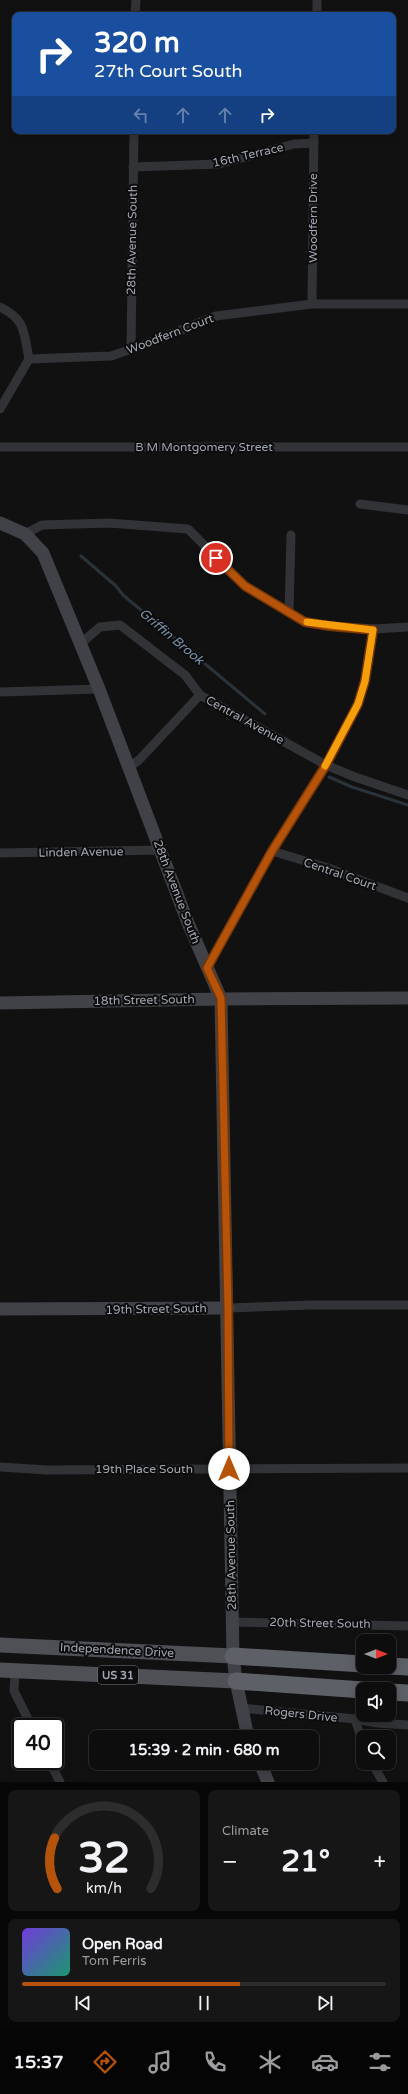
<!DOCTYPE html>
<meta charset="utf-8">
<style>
body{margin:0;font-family:"Varela Round",sans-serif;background:#161617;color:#f1f3f6;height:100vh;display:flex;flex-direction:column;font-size:15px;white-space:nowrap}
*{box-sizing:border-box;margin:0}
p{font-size:13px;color:#9a9c9e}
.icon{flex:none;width:22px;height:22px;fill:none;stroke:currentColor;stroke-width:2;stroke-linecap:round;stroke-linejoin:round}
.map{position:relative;height:1782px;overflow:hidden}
.side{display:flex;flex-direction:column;gap:8px;padding:8px;background:#070708;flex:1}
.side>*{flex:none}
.hud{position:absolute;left:12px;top:12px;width:384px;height:122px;border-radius:8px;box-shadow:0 2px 10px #0003,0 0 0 1px #2d2d2e;background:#1a4fa0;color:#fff;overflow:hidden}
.needle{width:26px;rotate:90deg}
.controls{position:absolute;left:356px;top:1634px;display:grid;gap:8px}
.controls a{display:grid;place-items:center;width:40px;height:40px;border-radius:8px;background:#0d0d0e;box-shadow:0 2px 10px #0003,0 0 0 1px #2d2d2e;font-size:20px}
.speed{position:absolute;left:12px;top:1718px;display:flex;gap:8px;font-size:20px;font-weight:700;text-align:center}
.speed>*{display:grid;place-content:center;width:52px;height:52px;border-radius:50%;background:#0d0d0e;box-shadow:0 2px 10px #0003,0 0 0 1px #2d2d2e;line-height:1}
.speed .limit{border:2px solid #111;border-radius:6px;background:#fff;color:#111}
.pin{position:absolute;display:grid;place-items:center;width:34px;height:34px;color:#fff;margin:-17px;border:2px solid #fff;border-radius:50%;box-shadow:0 1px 4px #0007}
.me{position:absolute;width:44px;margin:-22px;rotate:0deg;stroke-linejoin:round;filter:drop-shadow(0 0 3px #0008)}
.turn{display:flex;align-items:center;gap:14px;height:84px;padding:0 16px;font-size:18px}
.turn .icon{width:52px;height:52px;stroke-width:2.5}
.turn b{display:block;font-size:28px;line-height:34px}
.lanes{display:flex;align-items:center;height:38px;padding:0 16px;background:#0003;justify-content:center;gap:20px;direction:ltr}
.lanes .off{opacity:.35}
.big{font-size:30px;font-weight:700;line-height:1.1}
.side .widget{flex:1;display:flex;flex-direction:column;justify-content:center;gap:6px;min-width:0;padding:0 14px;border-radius:8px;background:#161617}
.side .dial{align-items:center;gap:0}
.dial svg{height:104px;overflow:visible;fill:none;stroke:#2d2d2e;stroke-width:7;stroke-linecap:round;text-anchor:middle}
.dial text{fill:#f1f3f6;stroke:none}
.song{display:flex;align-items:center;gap:12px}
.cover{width:48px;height:48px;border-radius:6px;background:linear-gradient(135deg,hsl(260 70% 55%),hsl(160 70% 35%))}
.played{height:4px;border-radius:2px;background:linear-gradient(90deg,#b45309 60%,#2d2d2e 60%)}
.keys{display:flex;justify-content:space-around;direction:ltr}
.heat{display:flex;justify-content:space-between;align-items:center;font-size:22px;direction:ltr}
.side .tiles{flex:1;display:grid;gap:8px;grid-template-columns:1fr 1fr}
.widget:last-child{grid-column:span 2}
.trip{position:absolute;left:89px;top:1730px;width:230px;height:40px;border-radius:8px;background:#0d0d0e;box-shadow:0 2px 10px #0003,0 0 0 1px #2d2d2e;font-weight:700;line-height:40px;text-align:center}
.tab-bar{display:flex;height:64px;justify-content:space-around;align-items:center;background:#050506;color:#9a9c9e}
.tab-bar .icon{width:28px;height:28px}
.tab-bar .selected{color:#b45309}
.tab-bar b{font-size:18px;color:#f1f3f6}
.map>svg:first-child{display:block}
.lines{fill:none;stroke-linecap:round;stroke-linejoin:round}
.stream{stroke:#2b333a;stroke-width:3}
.street{stroke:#323337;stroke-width:9}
.secondary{stroke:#404247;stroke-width:13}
.primary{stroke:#4e5056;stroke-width:15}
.highway{stroke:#5e6067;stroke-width:17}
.route-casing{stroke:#753606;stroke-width:10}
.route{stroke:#b45309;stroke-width:7}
.slow{stroke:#f59e0b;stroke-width:7}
.labels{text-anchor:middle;stroke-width:4;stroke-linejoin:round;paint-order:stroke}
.shield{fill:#0c0c0d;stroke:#767880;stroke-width:1}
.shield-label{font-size:11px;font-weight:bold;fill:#a3a7b2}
.street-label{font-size:12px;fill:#a3a7b2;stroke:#0c0c0d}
.water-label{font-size:13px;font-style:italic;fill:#7c93ab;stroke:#0c0c0d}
</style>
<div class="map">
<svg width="408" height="1782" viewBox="0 0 408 1782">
<rect width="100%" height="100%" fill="#111112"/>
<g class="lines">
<g class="stream">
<polyline points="81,556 116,586 123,595 265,714"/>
<polyline points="329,777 352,787 408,805"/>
</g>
<g class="street">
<polyline points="135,15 136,0"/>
<polyline points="317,15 317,0"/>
<polyline points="133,167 219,164 294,144 314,143"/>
<polyline points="312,304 314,131"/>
<path d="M0,307C26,319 24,334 29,359"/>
<polyline points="131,349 134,131"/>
<polyline points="29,359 111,356 149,343 216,316 312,304 408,304"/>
<polyline points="0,409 29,359"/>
<polyline points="0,447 408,447"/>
<polyline points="360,504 408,510"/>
<polyline points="25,534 42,525 109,523 188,529 245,586 289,612"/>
<polyline points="373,629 408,627"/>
<polyline points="80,644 100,627 120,625 185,675 200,695 326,765 355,777 408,795"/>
<polyline points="0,692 99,689"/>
<polyline points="128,768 139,760 200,695"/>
<polyline points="272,851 328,868 408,898"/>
<polyline points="0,853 161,850"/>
<polyline points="207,968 272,851 326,765 358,704 365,681 373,629 329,626 305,622 289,612 291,535"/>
<polyline points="228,1308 311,1305 408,1305"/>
<polyline points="0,1467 47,1470 408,1468"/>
<polyline points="232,1622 408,1626"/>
<polyline points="15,1671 14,1691 32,1727"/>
<polyline points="241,1708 355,1719 377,1723 408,1725"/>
<polyline points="355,1719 363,1744"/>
<polyline points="49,1761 60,1782"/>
<polyline points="372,1763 383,1782"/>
</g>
<g class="secondary">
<polyline points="0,523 25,534 43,553 99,689 188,923 221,999 233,1656 236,1681 248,1737"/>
<polyline points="0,1003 221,999 408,998"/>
<polyline points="0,1309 228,1308"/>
<polyline points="260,1763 268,1782"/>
</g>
<g class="primary">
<polyline points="0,1645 233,1656"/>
<polyline points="0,1670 236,1681"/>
</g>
<g class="highway">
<polyline points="233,1656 363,1664"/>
<polyline points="389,1666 408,1667"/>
<polyline points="236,1681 363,1690"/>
<polyline points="389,1692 408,1693"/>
</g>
</g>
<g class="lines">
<defs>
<polyline id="route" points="216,558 245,586 305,622 329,626 373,630 365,681 358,704 326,765 272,851 207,968 221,998 228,1308 229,1469"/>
</defs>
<use href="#route" class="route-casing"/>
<use href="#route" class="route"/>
<polyline class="slow" points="307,622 373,630 365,681 358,704 325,766"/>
</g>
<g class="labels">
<rect class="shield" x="98" y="1666" width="40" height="18" rx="3"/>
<g class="shield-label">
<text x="118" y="1679">US 31</text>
</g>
<g class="street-label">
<text transform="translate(248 155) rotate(-13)" y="4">16th Terrace</text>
<text transform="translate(313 218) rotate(-90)" y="4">Woodfern Drive</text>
<text transform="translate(132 240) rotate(-89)" y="4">28th Avenue South</text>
<text transform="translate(170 334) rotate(-21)" y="4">Woodfern Court</text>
<text x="204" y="451">B M Montgomery Street</text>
<text transform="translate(245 720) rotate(29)" y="4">Central Avenue</text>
<text transform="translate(81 852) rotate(-1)" y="4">Linden Avenue</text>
<text transform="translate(340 874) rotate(19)" y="4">Central Court</text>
<text transform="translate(177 892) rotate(69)" y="4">28th Avenue South</text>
<text transform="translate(144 1000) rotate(-1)" y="4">18th Street South</text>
<text transform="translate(156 1309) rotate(-1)" y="4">19th Street South</text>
<text x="144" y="1473">19th Place South</text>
<text transform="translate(231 1555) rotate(-91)" y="4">28th Avenue South</text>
<text transform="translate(320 1623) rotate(1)" y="4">20th Street South</text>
<text transform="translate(117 1650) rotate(3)" y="4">Independence Drive</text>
<text transform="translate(301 1714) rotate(6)" y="4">Rogers Drive</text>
</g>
<g class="water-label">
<text transform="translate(172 636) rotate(40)" y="5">Griffin Brook</text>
</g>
</g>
</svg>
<div class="controls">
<a><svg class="needle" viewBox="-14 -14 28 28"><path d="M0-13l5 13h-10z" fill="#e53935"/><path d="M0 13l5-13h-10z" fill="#9a9c9e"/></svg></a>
<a><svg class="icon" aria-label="sound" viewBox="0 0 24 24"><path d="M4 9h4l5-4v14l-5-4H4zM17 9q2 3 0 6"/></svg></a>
<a><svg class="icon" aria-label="search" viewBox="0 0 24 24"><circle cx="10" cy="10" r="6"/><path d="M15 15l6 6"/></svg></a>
</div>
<div class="speed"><div class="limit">40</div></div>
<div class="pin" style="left:216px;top:558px;background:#d93025"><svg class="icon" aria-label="arrive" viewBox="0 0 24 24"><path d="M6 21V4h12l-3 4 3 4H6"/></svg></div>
<svg class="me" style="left:229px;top:1469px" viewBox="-20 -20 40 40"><circle r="19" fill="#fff"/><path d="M0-13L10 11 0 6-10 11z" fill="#b45309"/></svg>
<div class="trip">15:39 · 2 min · 680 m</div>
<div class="hud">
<div class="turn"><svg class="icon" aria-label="right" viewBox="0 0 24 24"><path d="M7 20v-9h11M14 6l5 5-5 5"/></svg><div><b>320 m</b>27th Court South</div></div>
<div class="lanes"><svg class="icon off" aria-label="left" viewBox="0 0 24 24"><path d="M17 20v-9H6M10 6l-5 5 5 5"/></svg><svg class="icon off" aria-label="ahead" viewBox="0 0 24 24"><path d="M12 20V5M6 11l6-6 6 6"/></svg><svg class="icon off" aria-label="ahead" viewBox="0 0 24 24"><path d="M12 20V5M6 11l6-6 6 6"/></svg><svg class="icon" aria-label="right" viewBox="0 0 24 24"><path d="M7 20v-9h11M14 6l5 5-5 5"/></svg></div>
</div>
</div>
<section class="side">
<div class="tiles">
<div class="widget dial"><svg viewBox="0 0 100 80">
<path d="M14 69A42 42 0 1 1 86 69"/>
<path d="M14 69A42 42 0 0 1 12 30" stroke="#b45309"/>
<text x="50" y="56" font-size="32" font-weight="700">32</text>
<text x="50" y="72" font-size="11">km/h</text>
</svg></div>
<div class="widget"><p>Climate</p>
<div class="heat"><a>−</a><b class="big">21°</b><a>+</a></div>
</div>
<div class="widget">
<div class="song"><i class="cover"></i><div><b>Open Road</b><p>Tom Ferris</p></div></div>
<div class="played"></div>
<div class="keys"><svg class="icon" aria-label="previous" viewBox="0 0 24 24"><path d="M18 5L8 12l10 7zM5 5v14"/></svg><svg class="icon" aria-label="pause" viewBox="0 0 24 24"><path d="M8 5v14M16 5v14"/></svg><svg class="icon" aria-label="next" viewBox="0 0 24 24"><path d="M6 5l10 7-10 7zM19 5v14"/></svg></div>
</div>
</div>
</section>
<nav class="tab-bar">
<b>15:37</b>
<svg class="icon selected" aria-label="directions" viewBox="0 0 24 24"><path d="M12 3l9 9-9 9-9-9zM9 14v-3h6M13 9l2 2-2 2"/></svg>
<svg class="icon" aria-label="music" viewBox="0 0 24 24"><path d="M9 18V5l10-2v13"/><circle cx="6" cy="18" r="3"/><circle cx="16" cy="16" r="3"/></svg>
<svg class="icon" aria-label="phone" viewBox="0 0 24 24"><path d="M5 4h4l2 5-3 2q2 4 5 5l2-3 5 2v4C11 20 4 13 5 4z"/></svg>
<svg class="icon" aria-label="climate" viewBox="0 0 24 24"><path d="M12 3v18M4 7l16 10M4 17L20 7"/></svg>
<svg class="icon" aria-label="car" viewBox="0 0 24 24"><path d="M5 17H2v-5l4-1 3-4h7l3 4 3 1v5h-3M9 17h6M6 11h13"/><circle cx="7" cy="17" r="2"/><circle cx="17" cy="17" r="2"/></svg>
<svg class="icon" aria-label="filters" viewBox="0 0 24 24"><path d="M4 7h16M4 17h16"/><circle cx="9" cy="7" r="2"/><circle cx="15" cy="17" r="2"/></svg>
</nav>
